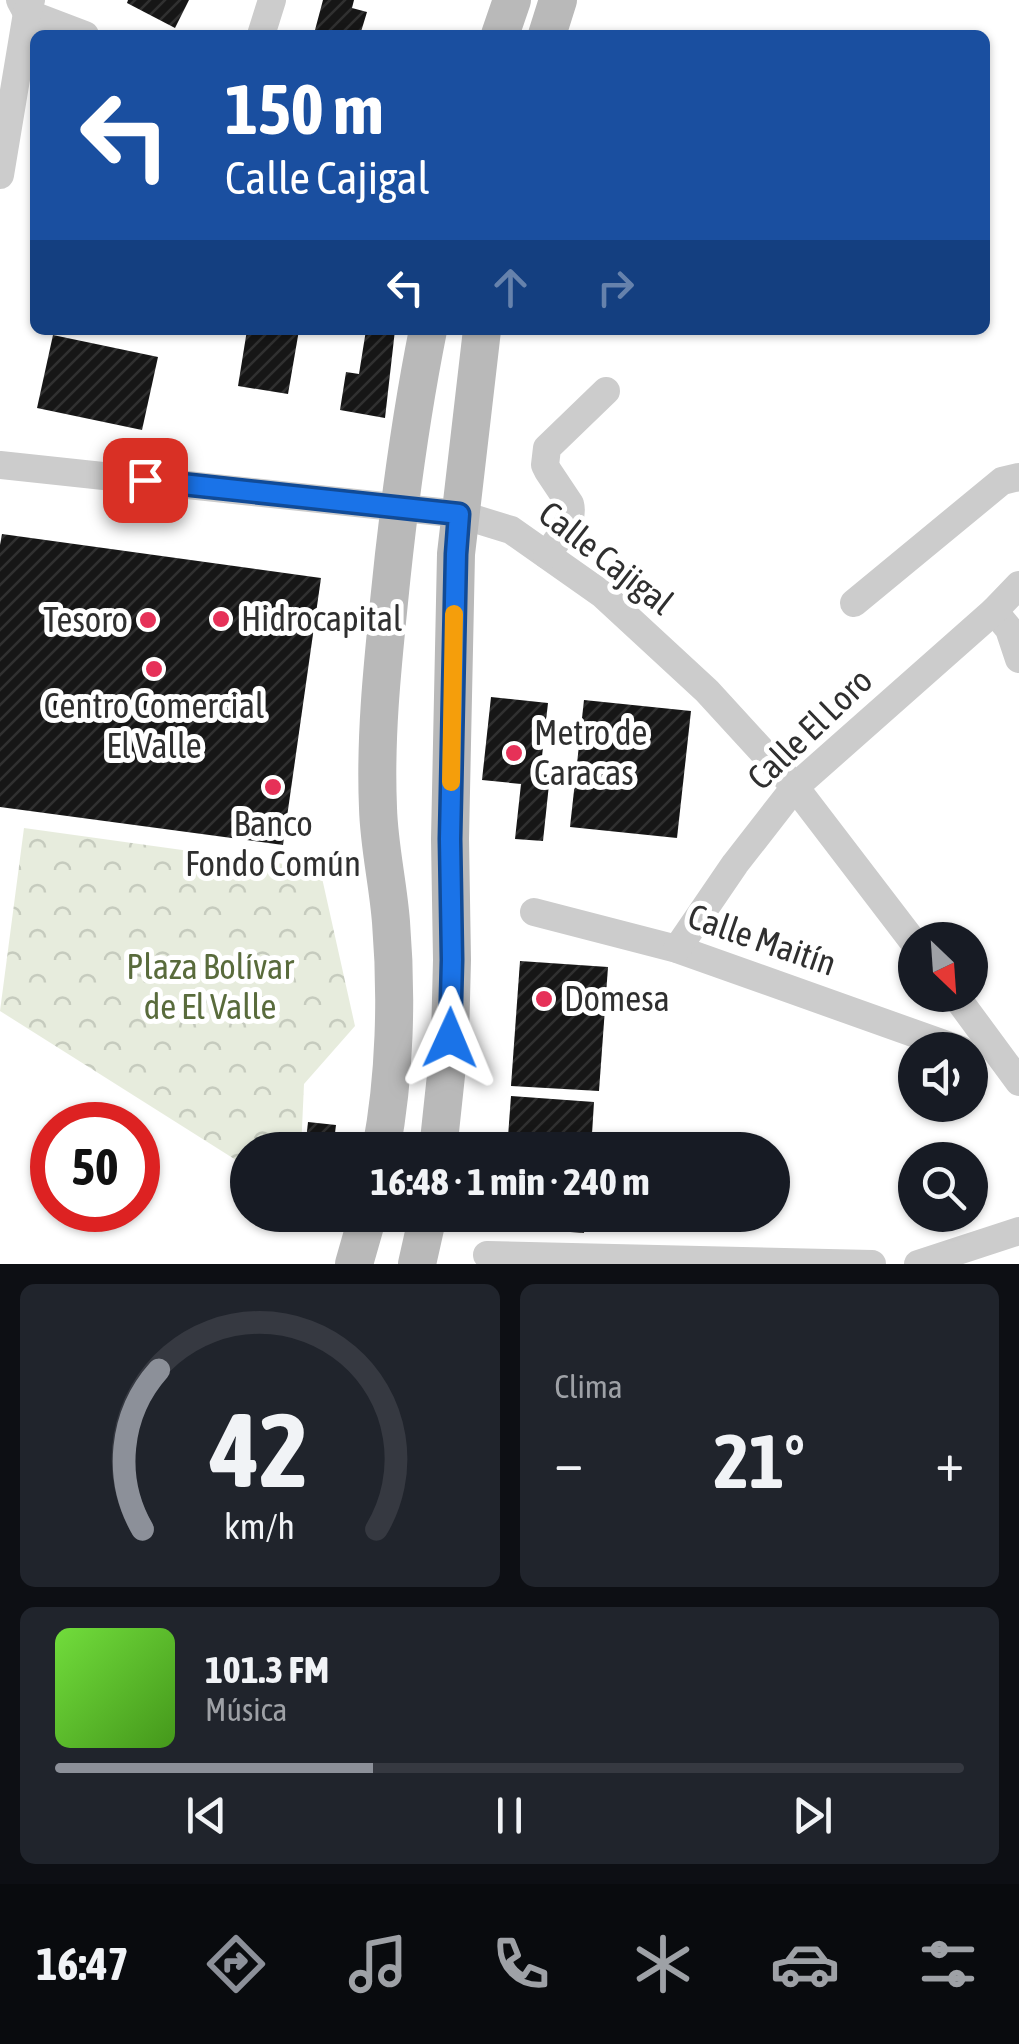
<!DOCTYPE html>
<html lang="es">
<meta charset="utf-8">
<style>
body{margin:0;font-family:"Asap Condensed",sans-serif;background:#20242c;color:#f1f3f6;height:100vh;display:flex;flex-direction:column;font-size:38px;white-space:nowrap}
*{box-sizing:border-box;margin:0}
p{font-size:32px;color:#9ea1a6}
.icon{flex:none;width:55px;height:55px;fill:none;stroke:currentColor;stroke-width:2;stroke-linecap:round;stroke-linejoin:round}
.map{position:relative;height:1264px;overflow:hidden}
.details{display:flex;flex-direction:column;gap:20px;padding:20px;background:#0d0f14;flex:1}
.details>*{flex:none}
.hud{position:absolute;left:30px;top:30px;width:960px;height:305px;border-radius:15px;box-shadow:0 2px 8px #0004;background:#1a4fa0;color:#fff;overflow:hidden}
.needle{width:65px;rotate:155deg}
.controls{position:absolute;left:898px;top:922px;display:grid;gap:20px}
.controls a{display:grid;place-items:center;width:90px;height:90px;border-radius:50%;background:#171b24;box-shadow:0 2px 8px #0004;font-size:50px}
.speed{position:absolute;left:30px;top:1102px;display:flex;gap:20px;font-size:50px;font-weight:700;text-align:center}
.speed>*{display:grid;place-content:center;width:130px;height:130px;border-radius:50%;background:#171b24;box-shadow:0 2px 8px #0004;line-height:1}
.speed .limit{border:15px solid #d22;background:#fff;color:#111}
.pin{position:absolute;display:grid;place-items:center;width:85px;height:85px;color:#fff;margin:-42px;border-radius:20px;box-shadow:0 5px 15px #0006}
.me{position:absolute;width:110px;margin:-55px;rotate:1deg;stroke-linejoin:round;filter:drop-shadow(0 0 8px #0008)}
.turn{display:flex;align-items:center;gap:35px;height:210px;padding:0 30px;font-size:45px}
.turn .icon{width:130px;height:130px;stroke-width:2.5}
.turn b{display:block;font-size:70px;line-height:85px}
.lanes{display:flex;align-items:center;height:95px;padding:0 30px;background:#0003;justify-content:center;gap:50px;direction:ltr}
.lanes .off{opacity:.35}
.big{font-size:75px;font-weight:700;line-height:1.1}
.details .widget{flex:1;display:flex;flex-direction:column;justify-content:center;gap:15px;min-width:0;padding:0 35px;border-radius:15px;background:#20242c}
.details .dial{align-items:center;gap:0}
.dial svg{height:260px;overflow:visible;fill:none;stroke:#363941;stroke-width:7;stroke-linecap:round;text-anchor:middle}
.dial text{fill:#f1f3f6;stroke:none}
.song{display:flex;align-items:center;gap:30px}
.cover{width:120px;height:120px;border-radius:15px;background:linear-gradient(135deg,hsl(100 70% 55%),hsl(100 70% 35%))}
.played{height:10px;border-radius:5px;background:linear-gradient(90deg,#8c9099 35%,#363941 35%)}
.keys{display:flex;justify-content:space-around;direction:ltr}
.heat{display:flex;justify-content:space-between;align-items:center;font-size:55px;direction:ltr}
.details .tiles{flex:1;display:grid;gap:20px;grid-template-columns:1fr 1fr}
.widget:last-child{grid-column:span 2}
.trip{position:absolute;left:230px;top:1132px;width:560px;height:100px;border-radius:50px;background:#171b24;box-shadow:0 2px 8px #0004;font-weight:700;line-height:100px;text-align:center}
.tabs{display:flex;height:160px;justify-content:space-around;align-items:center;background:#090b0e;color:#9ea1a6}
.tabs .icon{width:70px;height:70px}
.tabs .on{color:#8c9099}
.tabs b{font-size:45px;color:#f1f3f6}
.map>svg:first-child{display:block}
.forest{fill:url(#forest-crowns)}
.building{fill:url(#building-hatch)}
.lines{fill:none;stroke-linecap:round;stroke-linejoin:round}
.minor{stroke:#ccc;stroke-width:28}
.secondary{stroke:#b9b9b9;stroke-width:38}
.route-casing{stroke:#114b97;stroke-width:25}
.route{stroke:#1a73e8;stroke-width:18}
.slow{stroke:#f59e0b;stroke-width:18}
.poi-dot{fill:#e63158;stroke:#fff;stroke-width:4}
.labels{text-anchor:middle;stroke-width:10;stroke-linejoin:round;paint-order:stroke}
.street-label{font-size:35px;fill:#2f2f2f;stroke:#fff}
.poi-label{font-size:35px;fill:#2f2f2f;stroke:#fff;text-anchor:start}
.park-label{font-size:35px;fill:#596b3c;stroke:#fff}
</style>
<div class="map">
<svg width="1019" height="1264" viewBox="0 0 1019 1264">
<defs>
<pattern id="forest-crowns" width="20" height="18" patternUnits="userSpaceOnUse" patternTransform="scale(2.5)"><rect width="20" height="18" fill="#e7ecdd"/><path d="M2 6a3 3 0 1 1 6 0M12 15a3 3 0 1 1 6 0" fill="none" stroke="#c6cbbe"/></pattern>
<pattern id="building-hatch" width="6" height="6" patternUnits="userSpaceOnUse" patternTransform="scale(2.5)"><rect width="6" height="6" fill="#161616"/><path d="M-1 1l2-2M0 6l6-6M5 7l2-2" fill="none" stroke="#303030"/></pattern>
</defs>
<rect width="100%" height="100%" fill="#fff"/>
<polygon class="forest" points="24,828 320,869 355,1026 304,1084 301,1150 248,1150 247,1167 0,1011"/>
<g class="building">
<polygon points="128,0 189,0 175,28 127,3"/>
<polygon points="323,0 354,0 352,8 367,12 360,35 336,35 315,30"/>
<polygon points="247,330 299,330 288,394 238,386"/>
<polygon points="366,330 395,330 385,418 340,410 346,372 359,374"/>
<polygon points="53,335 158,357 142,430 37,408"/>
<polygon points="2,534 321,578 283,845 0,807 0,545"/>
<polygon points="491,697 548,703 540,774 550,775 543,841 515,839 521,784 482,780"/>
<polygon points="584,700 691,711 677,838 570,827"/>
<polygon points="520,961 608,967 599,1091 511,1086"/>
<polygon points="511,1096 594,1102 591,1150 507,1150"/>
<polygon points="308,1122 336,1125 333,1150 305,1150"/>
<polygon points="502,1215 585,1215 584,1233 501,1227"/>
</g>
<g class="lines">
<g class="minor">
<polyline points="20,0 27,13 85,35"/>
<polyline points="261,35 272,0"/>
<polyline points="0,175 27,13 31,0"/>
<polyline points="0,465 459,514 511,530 602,594 707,691 795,787 915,944"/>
<path d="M547,555C556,540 575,522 570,504L548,471L545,465L547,448L606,391"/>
<polyline points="854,603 1002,481 1019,477"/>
<polyline points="994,611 1009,629 1019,659"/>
<polyline points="534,912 677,949 961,1050"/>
<polyline points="677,949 735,864 795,787 994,611 1019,585"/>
<polyline points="955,995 1019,1082"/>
<polyline points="487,1255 872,1264"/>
<polyline points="918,1264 1019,1231"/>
</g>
<g class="secondary">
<polyline points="500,35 512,0"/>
<polyline points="547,35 558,0"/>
<path d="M381,1150C395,1077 397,995 391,922C388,883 379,846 378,808C375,739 382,670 389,602C398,511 410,420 428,330"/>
<polyline points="438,1150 450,1038 452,960 450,839 456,554 482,330"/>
<polyline points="354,1264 368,1215"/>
<polyline points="417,1264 428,1215"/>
</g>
</g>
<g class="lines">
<defs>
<polyline id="route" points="145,480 459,514 456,554 450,839 452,960 450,1038"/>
</defs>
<use href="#route" class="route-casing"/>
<use href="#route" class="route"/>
<polyline class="slow" points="451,782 454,614"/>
</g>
<g class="poi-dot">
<circle cx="221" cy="619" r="10"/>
<circle cx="148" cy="620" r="10"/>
<circle cx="154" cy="669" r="10"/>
<circle cx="514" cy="753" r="10"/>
<circle cx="273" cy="787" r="10"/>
<circle cx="544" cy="999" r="10"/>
</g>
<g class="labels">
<g class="street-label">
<text transform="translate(606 558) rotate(38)" y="12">Calle Cajigal</text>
<text transform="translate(810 729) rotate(-44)" y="12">Calle El Loro</text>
<text transform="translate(762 940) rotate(19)" y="12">Calle Maitín</text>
</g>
<g class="poi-label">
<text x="241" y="631">Hidrocapital</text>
<text x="128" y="632" text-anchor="end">Tesoro</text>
<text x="154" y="718" text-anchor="middle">Centro Comercial<tspan x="154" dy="40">El Valle</tspan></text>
<text x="534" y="745">Metro de<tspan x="534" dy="40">Caracas</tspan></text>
<text x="273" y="836" text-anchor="middle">Banco<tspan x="273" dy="40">Fondo Común</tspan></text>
<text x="564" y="1011">Domesa</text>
</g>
<g class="park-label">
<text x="210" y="979">Plaza Bolívar<tspan x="210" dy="40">de El Valle</tspan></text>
</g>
</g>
</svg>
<div class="controls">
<a><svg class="needle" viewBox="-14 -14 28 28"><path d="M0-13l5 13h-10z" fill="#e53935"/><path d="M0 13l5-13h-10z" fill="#9ea1a6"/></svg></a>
<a><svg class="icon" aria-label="sound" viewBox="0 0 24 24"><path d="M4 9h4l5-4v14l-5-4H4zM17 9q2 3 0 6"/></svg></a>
<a><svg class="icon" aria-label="search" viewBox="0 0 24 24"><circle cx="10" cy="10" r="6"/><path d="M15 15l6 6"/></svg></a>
</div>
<div class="speed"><div class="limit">50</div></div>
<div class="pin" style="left:145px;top:480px;background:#d93025"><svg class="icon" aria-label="arrive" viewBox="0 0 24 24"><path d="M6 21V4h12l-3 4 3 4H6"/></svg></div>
<svg class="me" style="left:450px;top:1038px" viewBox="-20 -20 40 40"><path d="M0-17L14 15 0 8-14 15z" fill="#1a73e8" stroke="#fff" stroke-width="4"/></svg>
<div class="trip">16:48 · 1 min · 240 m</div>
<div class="hud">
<div class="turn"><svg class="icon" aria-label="left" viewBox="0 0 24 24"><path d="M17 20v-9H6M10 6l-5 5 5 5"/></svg><div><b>150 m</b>Calle Cajigal</div></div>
<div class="lanes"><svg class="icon" aria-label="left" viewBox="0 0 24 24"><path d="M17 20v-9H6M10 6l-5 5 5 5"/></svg><svg class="icon off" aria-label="ahead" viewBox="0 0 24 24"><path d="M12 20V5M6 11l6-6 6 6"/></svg><svg class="icon off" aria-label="right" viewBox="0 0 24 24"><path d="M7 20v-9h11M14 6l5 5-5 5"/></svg></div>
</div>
</div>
<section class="details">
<div class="tiles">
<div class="widget dial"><svg viewBox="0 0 100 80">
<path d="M14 69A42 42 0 1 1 86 69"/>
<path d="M14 69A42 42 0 0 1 19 20" stroke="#8c9099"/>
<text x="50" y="56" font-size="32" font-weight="700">42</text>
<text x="50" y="72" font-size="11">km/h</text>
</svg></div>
<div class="widget"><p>Clima</p>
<div class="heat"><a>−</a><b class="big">21°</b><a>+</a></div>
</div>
<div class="widget">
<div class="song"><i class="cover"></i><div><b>101.3 FM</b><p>Música</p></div></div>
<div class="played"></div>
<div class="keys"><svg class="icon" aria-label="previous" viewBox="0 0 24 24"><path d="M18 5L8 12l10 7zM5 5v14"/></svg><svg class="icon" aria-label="pause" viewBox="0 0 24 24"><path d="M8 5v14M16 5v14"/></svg><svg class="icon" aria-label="next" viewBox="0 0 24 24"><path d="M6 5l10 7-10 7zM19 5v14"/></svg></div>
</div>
</div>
</section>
<nav class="tabs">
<b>16:47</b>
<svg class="icon on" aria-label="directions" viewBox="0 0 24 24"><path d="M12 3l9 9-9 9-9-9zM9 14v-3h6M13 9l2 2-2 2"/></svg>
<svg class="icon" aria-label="music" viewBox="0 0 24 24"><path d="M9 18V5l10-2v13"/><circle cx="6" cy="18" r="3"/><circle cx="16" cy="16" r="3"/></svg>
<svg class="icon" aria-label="phone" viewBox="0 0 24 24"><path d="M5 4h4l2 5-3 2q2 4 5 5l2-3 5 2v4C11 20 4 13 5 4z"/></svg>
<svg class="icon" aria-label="climate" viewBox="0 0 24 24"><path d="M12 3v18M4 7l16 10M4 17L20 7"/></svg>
<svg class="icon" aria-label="car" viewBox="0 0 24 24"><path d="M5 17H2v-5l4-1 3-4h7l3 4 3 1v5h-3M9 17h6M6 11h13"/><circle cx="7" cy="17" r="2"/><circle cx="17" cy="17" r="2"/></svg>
<svg class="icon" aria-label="filters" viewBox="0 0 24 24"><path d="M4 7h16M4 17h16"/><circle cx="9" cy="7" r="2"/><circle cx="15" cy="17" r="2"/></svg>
</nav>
